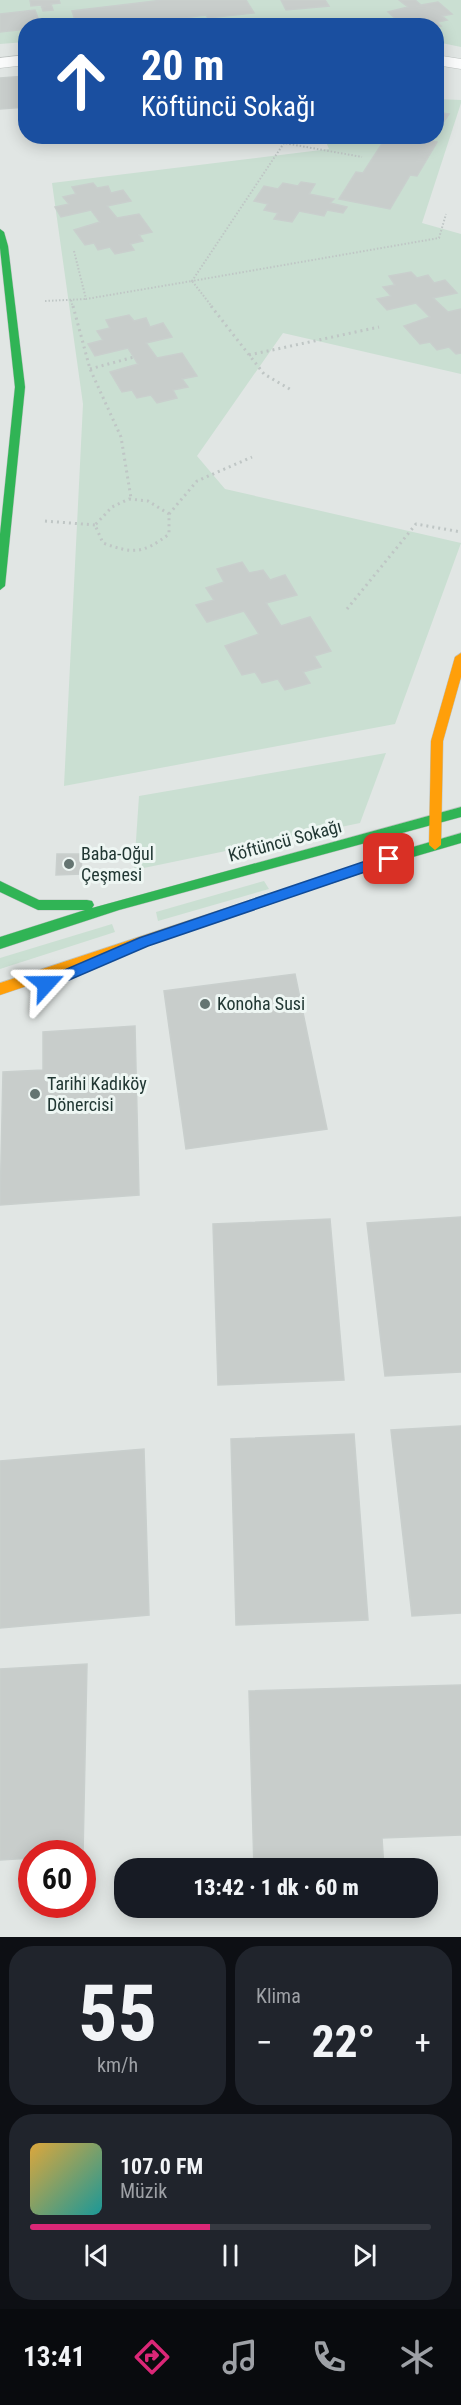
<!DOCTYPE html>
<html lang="tr">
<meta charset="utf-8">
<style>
body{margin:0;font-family:"Roboto Condensed",sans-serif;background:#20242c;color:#f1f3f6;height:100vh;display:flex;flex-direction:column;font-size:22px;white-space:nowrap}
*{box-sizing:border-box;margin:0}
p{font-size:20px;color:#9ea1a6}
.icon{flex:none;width:33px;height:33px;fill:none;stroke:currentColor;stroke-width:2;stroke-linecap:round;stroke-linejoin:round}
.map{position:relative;height:1937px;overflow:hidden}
.panel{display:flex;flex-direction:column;gap:9px;padding:9px;background:#0d0f14;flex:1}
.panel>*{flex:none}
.hud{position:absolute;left:18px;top:18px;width:426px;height:126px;border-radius:24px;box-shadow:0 3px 15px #0003;background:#1a4fa0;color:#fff;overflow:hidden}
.speed{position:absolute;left:18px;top:1840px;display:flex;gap:12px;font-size:30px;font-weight:700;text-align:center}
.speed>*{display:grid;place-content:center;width:78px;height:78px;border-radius:50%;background:#171b24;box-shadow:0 3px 15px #0003;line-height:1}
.speed .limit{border:9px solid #d22;background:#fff;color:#111}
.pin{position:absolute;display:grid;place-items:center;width:51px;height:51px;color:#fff;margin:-26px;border-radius:12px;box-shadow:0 3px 9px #0006}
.me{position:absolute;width:66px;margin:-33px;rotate:66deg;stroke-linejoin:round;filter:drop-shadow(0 0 4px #0008)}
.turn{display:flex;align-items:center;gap:21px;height:126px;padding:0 24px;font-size:27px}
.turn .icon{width:78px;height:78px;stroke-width:2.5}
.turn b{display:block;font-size:42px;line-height:51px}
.big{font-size:45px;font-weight:800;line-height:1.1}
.panel .tile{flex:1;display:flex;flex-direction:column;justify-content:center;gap:9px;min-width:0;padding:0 21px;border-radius:24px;background:#20242c}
.panel .dial{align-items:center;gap:0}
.dial b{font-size:78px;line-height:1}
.song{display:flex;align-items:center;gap:18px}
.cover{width:72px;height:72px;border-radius:9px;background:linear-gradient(135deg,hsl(40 70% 55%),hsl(180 70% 35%))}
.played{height:6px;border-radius:3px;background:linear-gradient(90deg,#db2777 45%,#363941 45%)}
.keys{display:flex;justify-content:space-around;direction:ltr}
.heat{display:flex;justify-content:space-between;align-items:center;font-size:33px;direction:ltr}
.panel .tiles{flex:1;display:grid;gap:9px;grid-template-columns:1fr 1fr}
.tile:last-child{grid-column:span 2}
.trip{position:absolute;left:114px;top:1858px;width:324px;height:60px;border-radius:24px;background:#171b24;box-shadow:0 3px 15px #0003;font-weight:800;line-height:60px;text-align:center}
.menu{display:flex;height:96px;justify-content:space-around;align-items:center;background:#090b0e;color:#9ea1a6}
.menu .icon{width:42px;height:42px}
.menu .on{color:#db2777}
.menu b{font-size:27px;color:#f1f3f6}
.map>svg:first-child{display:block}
.green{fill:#cadfd2}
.building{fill:#c8cdcb;stroke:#c9cfcd;stroke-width:1.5}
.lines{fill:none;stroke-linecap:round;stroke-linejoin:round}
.street-casing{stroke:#bec3c1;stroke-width:1}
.fast-casing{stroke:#bdc3c1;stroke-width:1}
.slow-casing{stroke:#bdc3c1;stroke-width:1}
.path-far1{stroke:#bfc6c5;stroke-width:2;stroke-dasharray:1.5 2;stroke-linecap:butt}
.path{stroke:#bfc6c5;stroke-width:3;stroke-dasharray:2 4;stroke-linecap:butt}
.street{fill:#fafbfb;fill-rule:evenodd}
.fast{fill:#30b455;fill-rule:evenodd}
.slow{fill:#ff9f0a;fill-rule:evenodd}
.route{fill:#1a73e8;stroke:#114b97;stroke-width:1.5}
.poi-dot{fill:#647471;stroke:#eef6f3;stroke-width:2}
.labels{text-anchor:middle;stroke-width:6;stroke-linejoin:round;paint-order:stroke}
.street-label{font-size:18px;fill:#213733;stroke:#eef6f3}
.poi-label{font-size:18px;fill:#213733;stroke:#eef6f3;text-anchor:start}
</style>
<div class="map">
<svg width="461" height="1937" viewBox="0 0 461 1937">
<rect width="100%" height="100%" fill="#e1e6e4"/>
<g class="green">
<polygon points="0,0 461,0 461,47 437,42 436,26 222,22 190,26 26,26 25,42 0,44"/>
<polygon points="437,99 461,100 461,103 422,223 461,234 461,374 283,333 197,456 225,489 461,543 395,724 64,786 83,404 52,183 329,149 324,137 436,136"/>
<polygon points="386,753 360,823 134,870 139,796"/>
<polygon points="264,881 269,889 158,921 156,912"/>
<polygon points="112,924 115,932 0,969 0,958"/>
</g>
<g class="building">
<polygon points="30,0 59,0 60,3 51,4 53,10 43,11 41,5 31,6"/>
<polygon points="163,0 246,0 254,13 208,18 206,15 122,26 77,26 72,11"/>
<polygon points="281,0 325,0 329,6 286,10"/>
<polygon points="399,0 415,0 421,5 438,2 452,14 442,16 447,20 437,22 441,26 436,27 422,24 412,26 407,21 400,23 388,12 408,7"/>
<polygon points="35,10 41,26 26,26 26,29 0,32 0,14"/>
<polygon points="26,76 26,107 0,109 0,78"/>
<polygon points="436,112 449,114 436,133"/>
<polygon points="387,136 434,136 431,141 437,142 417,176 410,175 390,209 339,199 356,172 363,173"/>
<polygon points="301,182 315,184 309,194 334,199 330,203 347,207 343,213 327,210 324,216 299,211 292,222 274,219 278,213 264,210 268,204 254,201 264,186 278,189 283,183 298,186"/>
<polygon points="93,183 97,188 108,186 111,193 123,190 131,201 107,206 117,218 139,214 152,232 139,235 143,241 130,244 134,250 115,254 110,247 98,250 94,243 85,245 74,230 100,222 91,210 61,217 55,207 69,204 63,197 76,194 72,187"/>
<polygon points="411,272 417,278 428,275 434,283 445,280 457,293 433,298 448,312 461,309 461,353 456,354 449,347 437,350 430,342 420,344 404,326 430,317 416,303 387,310 377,299 391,296 383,287 395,285 389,276"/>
<polygon points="129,315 134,321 146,318 150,327 163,323 172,337 146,343 157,358 182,353 197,376 182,379 188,387 173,390 177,398 157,403 151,395 137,398 132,390 122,392 110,372 138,364 128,348 95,356 88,344 103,340 97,331 110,328 106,320"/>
<polygon points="242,562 249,573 263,570 270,580 285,575 297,595 266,603 281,626 310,617 331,651 314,656 321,667 303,672 310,683 285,690 278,679 262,683 255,672 242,675 225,646 259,634 244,611 207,622 196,605 214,600 206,588 224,582 217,569"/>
<polygon points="57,854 82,854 81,874 56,875"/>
<polygon points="295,974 327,1129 186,1149 164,991"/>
<polygon points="135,1026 139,1195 0,1205 3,1072 43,1070 43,1032"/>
<polygon points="461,1217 461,1372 385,1376 367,1223"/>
<polygon points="330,1219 344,1380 218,1385 213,1224"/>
<polygon points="461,1426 461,1613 412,1616 391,1430"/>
<polygon points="354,1434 368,1620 236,1625 231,1439"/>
<polygon points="144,1449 149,1615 0,1628 0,1461"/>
<polygon points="87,1664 83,1855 32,1854 32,1858 0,1860 0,1669"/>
<polygon points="461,1685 461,1835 382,1838 384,1869 254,1869 249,1691"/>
<polygon points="255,1908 387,1908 387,1912 255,1917"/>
</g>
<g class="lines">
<defs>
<g id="street">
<polygon points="26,55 26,65 0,68 0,58"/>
<polygon points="436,55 461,59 461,69 436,65"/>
</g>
<g id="fast">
<polygon points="0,229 4,232 8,246 25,387 5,586 0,590 0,534 15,387 0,248"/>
<polygon points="461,807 461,817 119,910 0,949 0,937 85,910 38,910 0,892 0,881 39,900 87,900 92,901 94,905 92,908"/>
<polygon points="461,833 461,843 389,864 269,904 264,903 262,899 264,895 269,894 389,854"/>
</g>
<g id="slow">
<polygon points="461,653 461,677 443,741 441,845 435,850 429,845 431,741 455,657"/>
<polygon points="269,894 274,895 276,899 274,903 0,995 0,983"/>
</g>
</defs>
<use href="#street" class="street-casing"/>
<use href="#fast" class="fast-casing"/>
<use href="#slow" class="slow-casing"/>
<g class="path-far1">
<polyline points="289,136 284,143 362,157"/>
<polyline points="284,143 192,281 439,238 446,214"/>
<polyline points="74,251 86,299 192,281 213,308"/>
<polyline points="71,300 73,308"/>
<polyline points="45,301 86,299"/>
</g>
<g class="path">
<polyline points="73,306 90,369 121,437 131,498"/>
<polyline points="211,306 264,374 293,391"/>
<polyline points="249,355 379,327"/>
<polyline points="90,369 134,357"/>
<path d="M129,499L148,501L169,514V534C143,554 133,554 103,543L95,525L112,507Z"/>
<polyline points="169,514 197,481 252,457"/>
<polyline points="45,521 95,525"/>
<polyline points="347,609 416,524 461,532"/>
</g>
<use href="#street" class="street"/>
<use href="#fast" class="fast"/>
<use href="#slow" class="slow"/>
</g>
<polygon class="route" points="389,853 396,859 394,862 148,946 46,990 41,988 39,984 41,980 139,938"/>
<g class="poi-dot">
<circle cx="69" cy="864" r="6"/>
<circle cx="205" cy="1004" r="6"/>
<circle cx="35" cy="1094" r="6"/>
</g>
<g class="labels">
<g class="street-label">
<text transform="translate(285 841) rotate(-15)" y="6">Köftüncü Sokağı</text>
</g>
<g class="poi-label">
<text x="81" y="860">Baba-Oğul<tspan x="81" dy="21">Çeşmesi</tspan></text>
<text x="217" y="1010">Konoha Susi</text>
<text x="47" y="1090">Tarihi Kadıköy<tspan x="47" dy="21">Dönercisi</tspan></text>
</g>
</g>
</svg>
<div class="speed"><div class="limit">60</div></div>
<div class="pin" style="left:389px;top:859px;background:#d93025"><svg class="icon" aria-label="arrive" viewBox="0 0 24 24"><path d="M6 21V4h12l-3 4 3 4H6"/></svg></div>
<svg class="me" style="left:46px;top:984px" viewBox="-20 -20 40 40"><path d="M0-17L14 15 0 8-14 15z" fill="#1a73e8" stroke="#fff" stroke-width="4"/></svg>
<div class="trip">13:42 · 1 dk · 60 m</div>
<div class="hud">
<div class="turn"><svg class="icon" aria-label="ahead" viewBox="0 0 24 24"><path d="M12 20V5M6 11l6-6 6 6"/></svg><div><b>20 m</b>Köftüncü Sokağı</div></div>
</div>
</div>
<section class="panel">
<div class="tiles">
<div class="tile dial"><b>55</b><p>km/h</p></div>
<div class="tile"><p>Klima</p>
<div class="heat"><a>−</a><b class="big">22°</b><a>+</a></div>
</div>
<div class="tile">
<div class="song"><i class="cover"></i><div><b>107.0 FM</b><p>Müzik</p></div></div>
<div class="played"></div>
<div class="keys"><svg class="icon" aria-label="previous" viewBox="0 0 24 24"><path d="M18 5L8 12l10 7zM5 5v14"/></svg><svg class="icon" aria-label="pause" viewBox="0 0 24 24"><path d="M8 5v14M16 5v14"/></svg><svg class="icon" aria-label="next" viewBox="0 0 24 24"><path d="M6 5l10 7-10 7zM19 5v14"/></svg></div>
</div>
</div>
</section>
<nav class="menu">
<b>13:41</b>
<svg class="icon on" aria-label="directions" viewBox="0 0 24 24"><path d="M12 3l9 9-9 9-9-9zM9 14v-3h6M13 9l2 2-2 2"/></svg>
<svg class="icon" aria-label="music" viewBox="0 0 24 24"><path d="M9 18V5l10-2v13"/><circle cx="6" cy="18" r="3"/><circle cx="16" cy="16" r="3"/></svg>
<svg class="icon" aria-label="phone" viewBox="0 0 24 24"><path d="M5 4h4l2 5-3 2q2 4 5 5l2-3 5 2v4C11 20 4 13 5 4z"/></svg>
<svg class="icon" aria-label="climate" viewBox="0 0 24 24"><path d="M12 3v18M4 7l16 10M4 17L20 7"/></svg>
</nav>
